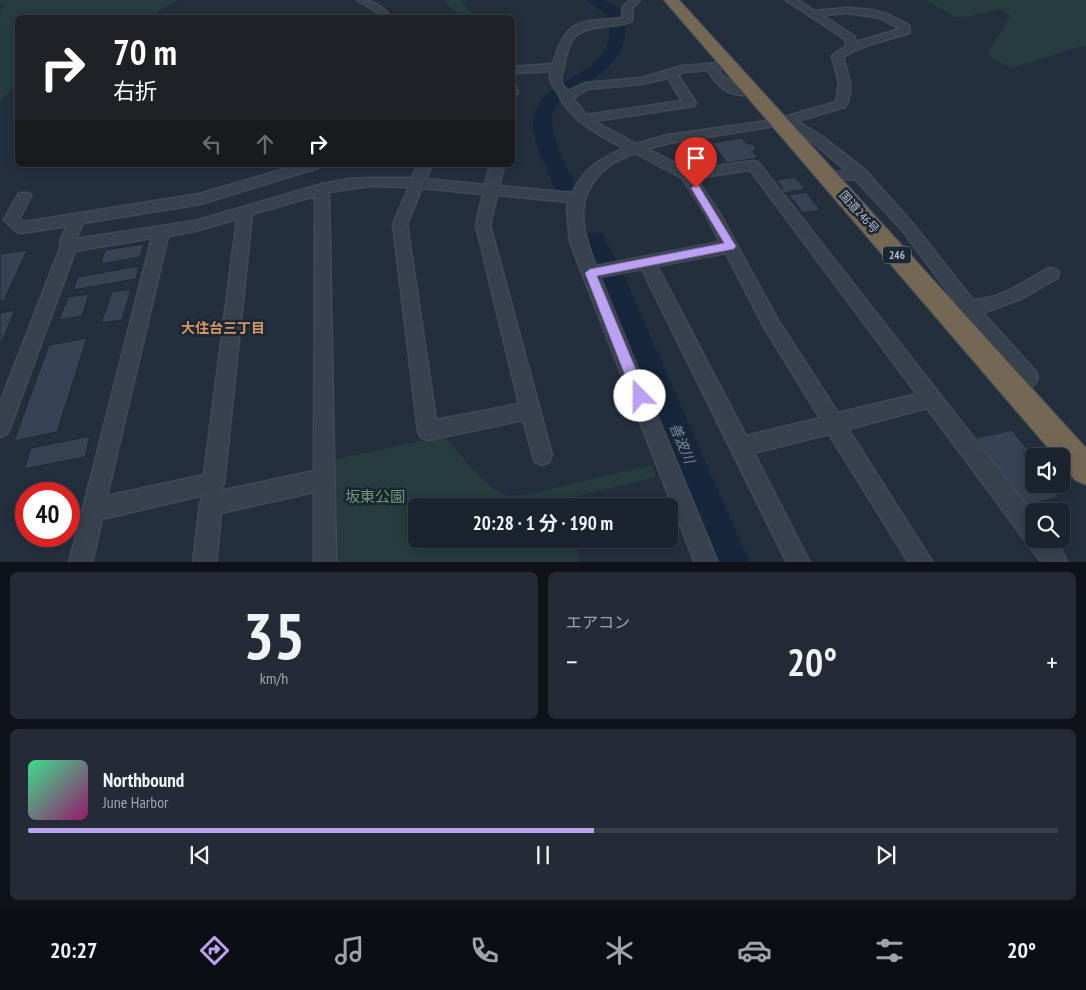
<!DOCTYPE html>
<html lang="ja">
<meta charset="utf-8">
<style>
body{margin:0;font-family:"PT Sans Narrow","Noto Sans JP",sans-serif;background:#242b36;color:#f1f3f6;height:100vh;display:flex;flex-direction:column;font-size:19px;white-space:nowrap}
*{box-sizing:border-box;margin:0}
p{font-size:16px;color:#a0a4aa}
.icon{flex:none;width:28px;height:28px;fill:none;stroke:currentColor;stroke-width:2;stroke-linecap:round;stroke-linejoin:round}
.map{position:relative;height:562px;overflow:hidden}
.panel{display:flex;flex-direction:column;gap:10px;padding:10px;background:#0f1319;flex:1}
.panel>*{flex:none}
.guide{position:absolute;left:15px;top:15px;width:500px;height:152px;border-radius:8px;box-shadow:0 2px 12px #0003,0 0 0 1px #39404a;background:#202124;color:#fff;overflow:hidden}
.fabs{position:absolute;left:1025px;top:448px;display:grid;gap:10px}
.fabs a{display:grid;place-items:center;width:45px;height:45px;border-radius:8px;background:#1b232e;box-shadow:0 2px 12px #0003,0 0 0 1px #39404a;font-size:25px}
.speed{position:absolute;left:15px;top:482px;display:flex;gap:10px;font-size:25px;font-weight:700;text-align:center}
.speed>*{display:grid;place-content:center;width:65px;height:65px;border-radius:50%;background:#1b232e;box-shadow:0 2px 12px #0003,0 0 0 1px #39404a;line-height:1}
.speed .limit{border:8px solid #d22;background:#fff;color:#111}
.pin{position:absolute;display:grid;place-items:center;width:42px;height:42px;color:#fff;margin:-51px -21px;border-radius:50% 50% 50% 0;rotate:-45deg;box-shadow:0 0 5px #0007}
.pin .icon{rotate:45deg}
.me{position:absolute;width:55px;margin:-28px;rotate:338deg;stroke-linejoin:round;filter:drop-shadow(0 0 4px #0008)}
.turn{display:flex;align-items:center;gap:18px;height:105px;padding:0 15px;font-size:22px}
.turn .icon{width:65px;height:65px;stroke-width:2.5}
.turn b{display:block;font-size:35px;line-height:42px}
.lanes{display:flex;align-items:center;height:48px;padding:0 15px;background:#0003;justify-content:center;gap:25px;direction:ltr}
.lanes .off{opacity:.35}
.big{font-size:38px;font-weight:700;line-height:1.1}
.panel .tile{flex:1;display:flex;flex-direction:column;justify-content:center;gap:8px;min-width:0;padding:0 18px;border-radius:8px;background:#242b36}
.panel .dial{align-items:center;gap:0}
.dial b{font-size:65px;line-height:1}
.song{display:flex;align-items:center;gap:15px}
.cover{width:60px;height:60px;border-radius:8px;background:linear-gradient(135deg,hsl(150 70% 55%),hsl(320 70% 35%))}
.played{height:5px;border-radius:2px;background:linear-gradient(90deg,#bca0f2 55%,#39404a 55%)}
.keys{display:flex;justify-content:space-around;direction:ltr}
.heat{display:flex;justify-content:space-between;align-items:center;font-size:28px;direction:ltr}
.panel .tiles{flex:1;display:grid;gap:10px;grid-template-columns:1fr 1fr}
.tile:last-child{grid-column:span 2}
.trip{position:absolute;left:408px;top:498px;width:270px;height:50px;border-radius:8px;background:#1b232e;box-shadow:0 2px 12px #0003,0 0 0 1px #39404a;font-weight:700;line-height:50px;text-align:center}
.dock{display:flex;height:80px;justify-content:space-around;align-items:center;background:#0b0e12;color:#a0a4aa}
.dock .icon{width:35px;height:35px}
.dock .current{color:#bca0f2}
.dock b{font-size:22px;color:#f1f3f6}
.map>svg:first-child{display:block}
.green{fill:#263c3f}
.lines{fill:none;stroke-linecap:round;stroke-linejoin:round}
.river{fill:#17263c;fill-rule:evenodd}
.building{fill:#364354;stroke:#1f2835}
.minor-casing{stroke:#414a57;stroke-width:3}
.highway-casing{stroke:#434c59;stroke-width:2}
.minor{fill:#38414e;fill-rule:evenodd}
.highway{fill:#746855;fill-rule:evenodd}
.route{fill:#bca0f2;stroke:#7a689d}
.labels{text-anchor:middle;stroke-width:5;stroke-linejoin:round;paint-order:stroke}
.shield{fill:#1d2633;stroke:#878f9c;stroke-width:1}
.shield-label{font-size:11px;font-weight:bold;fill:#b4bcc9}
.street-label{font-size:12px;fill:#b4bcc9;stroke:#1d2633}
.neighbourhood-label{font-size:14px;font-weight:bold;fill:#d59563;stroke:#1d2633}
.water-label{font-size:14px;font-style:italic;fill:#6d86a8;stroke:#1d2633}
.near-park-label{font-size:15px;fill:#6b9a76;stroke:#1d2633}
</style>
<div class="map">
<svg width="1086" height="563" viewBox="0 0 1086 563">
<rect width="100%" height="100%" fill="#242f3e"/>
<g class="green">
<polygon points="0,0 179,0 162,8 154,17 18,18 17,85 0,101 0,10 6,5 0,4"/>
<polygon points="443,0 460,0 471,12 473,17 461,17"/>
<polygon points="927,0 1086,0 1086,47 1082,46 1010,68 987,54 1011,16 1002,9 970,16 955,17"/>
<path d="M444,436C459,452 487,492 509,495C514,496 520,495 525,495L652,465L656,477L564,499L566,506H416V539H574L580,562H334L332,460Z"/>
</g>
<g class="lines">
<g class="river">
<path d="M586,0H604L618,8C624,16 626,27 625,37C617,80 558,92 553,112C548,136 565,163 575,184L572,189L564,191L556,189L553,184C545,165 527,131 535,111C548,74 626,74 606,14Z"/>
<polygon points="595,232 603,234 625,278 750,563 715,563 601,278 583,240 587,234"/>
</g>
</g>
<g class="building">
<polygon points="742,138 747,144 752,144 757,150 753,151 758,158 727,163 712,143"/>
<polygon points="795,177 805,189 784,193 781,189 783,188 776,180"/>
<polygon points="806,192 820,210 803,213 789,195"/>
<polygon points="144,244 140,257 101,264 105,250"/>
<polygon points="27,250 4,301 0,301 0,254"/>
<polygon points="139,266 136,279 73,290 78,277"/>
<polygon points="131,289 122,320 101,323 112,292"/>
<polygon points="89,294 82,316 59,320 68,297"/>
<polygon points="15,310 0,346 0,313"/>
<polygon points="87,338 57,432 14,441 49,345"/>
<polygon points="1012,430 1029,451 1023,453 1034,466 1034,484 1048,484 1059,497 1024,506 976,438"/>
<polygon points="90,436 85,457 24,469 31,448"/>
</g>
<g class="lines">
<defs>
<g id="minor">
<path d="M357,0C372,0 382,5 391,18H381L377,12Z"/>
<path d="M630,0H640L633,8L632,21C625,25 617,25 609,26C565,30 571,41 561,78L562,84L568,91L585,83L641,78L682,66L730,62L736,65L734,67L718,69L722,75L739,88L753,87L759,91C755,94 753,95 748,95C729,96 716,86 708,70L684,72L678,75L696,103L694,106L594,121L636,144L668,135L774,120L836,102L839,83L832,56L846,46L845,39L786,0H798L814,11L848,8L872,10L887,14L909,25L910,31L909,33C887,40 862,45 843,57C847,75 856,88 845,107L797,121L824,138L866,171L913,224L973,300C1000,299 1023,283 1045,270L1051,268L1057,270L1059,274L1057,278L1023,298L983,313L1036,372L1038,378C1033,389 1020,398 1007,394L1005,388L1007,382L1017,377L964,313L956,312L954,307L956,302L903,231L855,179L823,180L821,177L823,174L847,171L815,144L787,124L669,143L647,149L689,170L753,161L758,162L1034,515V539H1052L1064,555L1067,563H1042L927,408L848,429L933,563H909L829,434L754,453L810,563H787L642,269L600,277L718,563H695L570,242L567,207L569,202L497,195L490,225L552,455L549,462L542,465L535,462L523,420L428,440L421,437L418,431L393,224L409,187L370,186L329,192L336,563H314V492L221,513L216,563H193L200,504L203,496L208,494L102,519L92,563H69L152,238L75,251L10,428L7,434L0,437V403L61,246L60,241L67,226L22,233L17,232L4,220L19,193H29L31,196L19,219L25,222L199,194L298,165H320L318,168L200,204L83,223L76,239L195,221L322,184L349,179L370,178H412L418,165H432L426,179L485,185L490,165H504L499,186L573,193C583,168 601,159 624,148C599,135 571,121 559,95C554,85 548,83 551,71L512,73V67L553,64C567,17 578,23 622,18L623,7ZM848,13L880,18L900,29L856,42L854,36L822,15ZM668,78L682,101L586,115L573,98L588,89L641,84ZM635,153L682,178L706,215L720,242L596,266C580,228 573,193 610,165C617,160 627,157 635,153ZM750,170L917,394L838,413L776,317L720,214L696,178ZM422,188L483,194L476,225L519,404L436,420L407,224ZM315,196L314,471L215,492L220,490L224,483L252,214ZM237,219L204,475L107,496L168,236L195,231ZM726,253L764,327L820,418L746,436L657,266Z"/>
<polygon points="512,86 516,87 518,93 512,96"/>
</g>
<polygon id="highway" points="664,0 679,0 1086,448 1086,485 1075,480 1061,464 1061,456 1055,456"/>
</defs>
<use href="#minor" class="minor-casing"/>
<use href="#highway" class="highway-casing"/>
<use href="#minor" class="minor"/>
<use href="#highway" class="highway"/>
</g>
<polygon class="route" points="696,185 699,186 734,243 736,246 734,249 597,276 647,396 645,400 640,402 635,400 633,396 585,273 590,269 724,243 691,188"/>
<g class="labels">
<rect class="shield" x="883" y="246.5" width="28" height="17" rx="4"/>
<g class="shield-label">
<text x="897" y="259">246</text>
</g>
<g class="street-label">
<text transform="translate(859 212) rotate(48)" y="4">国道246号</text>
</g>
<g class="neighbourhood-label">
<text x="223" y="333">大住台三丁目</text>
</g>
<g class="water-label">
<text transform="translate(682 443) rotate(67)" y="5">善波川</text>
</g>
<g class="near-park-label">
<text x="375" y="502">坂東公園</text>
</g>
</g>
</svg>
<div class="fabs">
<a><svg class="icon" aria-label="sound" viewBox="0 0 24 24"><path d="M4 9h4l5-4v14l-5-4H4zM17 9q2 3 0 6"/></svg></a>
<a><svg class="icon" aria-label="search" viewBox="0 0 24 24"><circle cx="10" cy="10" r="6"/><path d="M15 15l6 6"/></svg></a>
</div>
<div class="speed"><div class="limit">40</div></div>
<div class="pin" style="left:696px;top:188px;background:#d93025"><svg class="icon" aria-label="arrive" viewBox="0 0 24 24"><path d="M6 21V4h12l-3 4 3 4H6"/></svg></div>
<svg class="me" style="left:640px;top:396px" viewBox="-20 -20 40 40"><circle r="19" fill="#fff"/><path d="M0-13L10 11 0 6-10 11z" fill="#bca0f2"/></svg>
<div class="trip">20:28 · 1 分 · 190 m</div>
<div class="guide">
<div class="turn"><svg class="icon" aria-label="right" viewBox="0 0 24 24"><path d="M7 20v-9h11M14 6l5 5-5 5"/></svg><div><b>70 m</b>右折</div></div>
<div class="lanes"><svg class="icon off" aria-label="left" viewBox="0 0 24 24"><path d="M17 20v-9H6M10 6l-5 5 5 5"/></svg><svg class="icon off" aria-label="ahead" viewBox="0 0 24 24"><path d="M12 20V5M6 11l6-6 6 6"/></svg><svg class="icon" aria-label="right" viewBox="0 0 24 24"><path d="M7 20v-9h11M14 6l5 5-5 5"/></svg></div>
</div>
</div>
<section class="panel">
<div class="tiles">
<div class="tile dial"><b>35</b><p>km/h</p></div>
<div class="tile"><p>エアコン</p>
<div class="heat"><a>−</a><b class="big">20°</b><a>+</a></div>
</div>
<div class="tile">
<div class="song"><i class="cover"></i><div><b>Northbound</b><p>June Harbor</p></div></div>
<div class="played"></div>
<div class="keys"><svg class="icon" aria-label="previous" viewBox="0 0 24 24"><path d="M18 5L8 12l10 7zM5 5v14"/></svg><svg class="icon" aria-label="pause" viewBox="0 0 24 24"><path d="M8 5v14M16 5v14"/></svg><svg class="icon" aria-label="next" viewBox="0 0 24 24"><path d="M6 5l10 7-10 7zM19 5v14"/></svg></div>
</div>
</div>
</section>
<nav class="dock">
<b>20:27</b>
<svg class="icon current" aria-label="directions" viewBox="0 0 24 24"><path d="M12 3l9 9-9 9-9-9zM9 14v-3h6M13 9l2 2-2 2"/></svg>
<svg class="icon" aria-label="music" viewBox="0 0 24 24"><path d="M9 18V5l10-2v13"/><circle cx="6" cy="18" r="3"/><circle cx="16" cy="16" r="3"/></svg>
<svg class="icon" aria-label="phone" viewBox="0 0 24 24"><path d="M5 4h4l2 5-3 2q2 4 5 5l2-3 5 2v4C11 20 4 13 5 4z"/></svg>
<svg class="icon" aria-label="climate" viewBox="0 0 24 24"><path d="M12 3v18M4 7l16 10M4 17L20 7"/></svg>
<svg class="icon" aria-label="car" viewBox="0 0 24 24"><path d="M5 17H2v-5l4-1 3-4h7l3 4 3 1v5h-3M9 17h6M6 11h13"/><circle cx="7" cy="17" r="2"/><circle cx="17" cy="17" r="2"/></svg>
<svg class="icon" aria-label="filters" viewBox="0 0 24 24"><path d="M4 7h16M4 17h16"/><circle cx="9" cy="7" r="2"/><circle cx="15" cy="17" r="2"/></svg>
<b>20°</b>
</nav>
